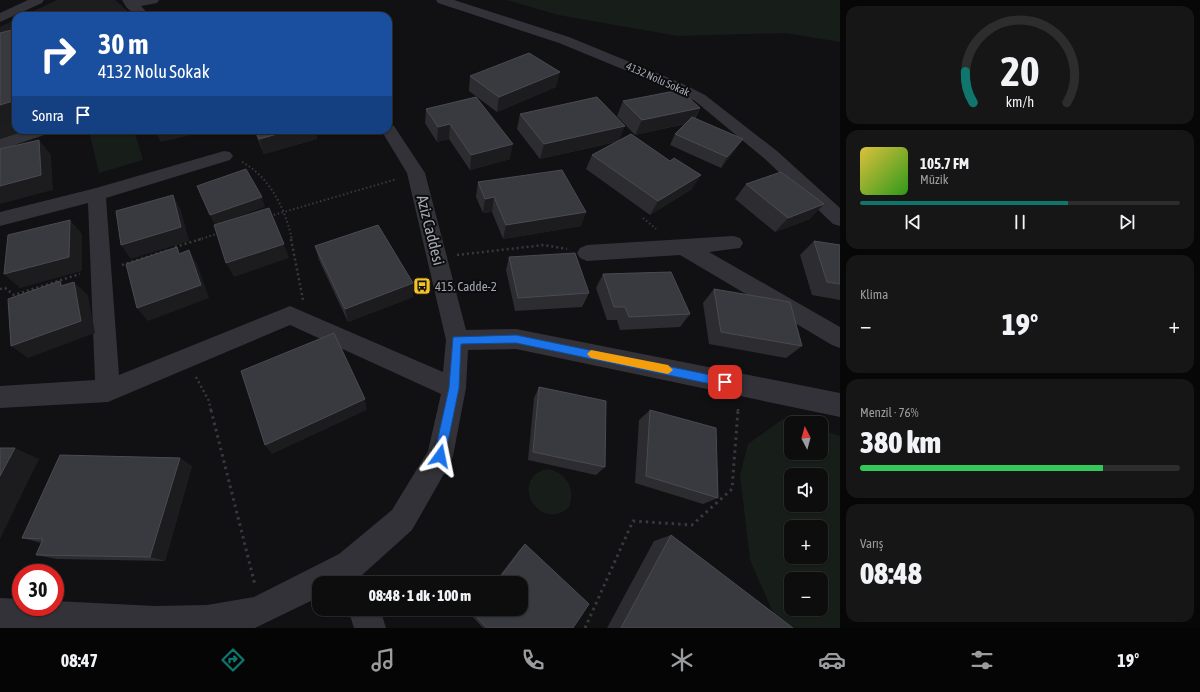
<!DOCTYPE html>
<html lang="tr">
<meta charset="utf-8">
<style>
body{margin:0;font-family:"Asap Condensed",sans-serif;background:#161617;color:#f1f3f6;height:100vh;display:flex;flex-direction:column;font-size:15px;white-space:nowrap}
*{box-sizing:border-box;margin:0}
p{font-size:13px;color:#9a9c9e}
.icon{flex:none;width:22px;height:22px;fill:none;stroke:currentColor;stroke-width:2;stroke-linecap:round;stroke-linejoin:round}
.map{position:relative;flex:1;overflow:hidden}
.sheet{display:flex;flex-direction:column;gap:6px;padding:6px;background:#070708;width:360px}
.sheet>*{flex:none}
.banner{position:absolute;left:12px;top:12px;width:380px;height:122px;border-radius:12px;box-shadow:0 1px 3px #0004,0 0 0 1px #2d2d2e;background:#1a4fa0;color:#fff;overflow:hidden}
.needle{width:26px;rotate:354deg}
.tools{position:absolute;left:784px;top:416px;display:grid;gap:8px}
.tools a{display:grid;place-items:center;width:44px;height:44px;border-radius:8px;background:#0d0d0e;box-shadow:0 1px 3px #0004,0 0 0 1px #2d2d2e;font-size:20px}
.speed{position:absolute;left:12px;top:564px;display:flex;gap:8px;font-size:20px;font-weight:700;text-align:center}
.speed>*{display:grid;place-content:center;width:52px;height:52px;border-radius:50%;background:#0d0d0e;box-shadow:0 1px 3px #0004,0 0 0 1px #2d2d2e;line-height:1}
.speed .limit{border:6px solid #d22;background:#fff;color:#111}
.pin{position:absolute;display:grid;place-items:center;width:34px;height:34px;color:#fff;margin:-17px;border-radius:8px;box-shadow:0 2px 6px #0006}
.me{position:absolute;width:44px;margin:-22px;rotate:12deg;stroke-linejoin:round;filter:drop-shadow(0 0 3px #0008)}
.turn{display:flex;align-items:center;gap:14px;height:84px;padding:0 20px;font-size:18px}
.turn .icon{width:52px;height:52px;stroke-width:2.5}
.turn b{display:block;font-size:28px;line-height:34px}
.then{display:flex;align-items:center;height:38px;padding:0 20px;background:#0003;gap:8px;font-size:15px}
.big{font-size:30px;font-weight:800;line-height:1.1}
.sheet .widget{flex:1;display:flex;flex-direction:column;justify-content:center;gap:6px;min-width:0;padding:0 14px;border-radius:12px;background:#161617}
.sheet .dial{align-items:center;gap:0}
.dial svg{height:104px;overflow:visible;fill:none;stroke:#2d2d2e;stroke-width:7;stroke-linecap:round;text-anchor:middle}
.dial text{fill:#f1f3f6;stroke:none}
.song{display:flex;align-items:center;gap:12px}
.cover{width:48px;height:48px;border-radius:6px;background:linear-gradient(135deg,hsl(50 70% 55%),hsl(110 70% 35%))}
.played{height:4px;border-radius:2px;background:linear-gradient(90deg,#0f766e 65%,#2d2d2e 65%)}
.keys{display:flex;justify-content:space-around;direction:ltr}
.heat{display:flex;justify-content:space-between;align-items:center;font-size:22px;direction:ltr}
.charge{height:6px;border-radius:3px;background:linear-gradient(90deg,#34c759 76%,#2d2d2e 0)}
.trip{position:absolute;left:312px;top:576px;width:216px;height:40px;border-radius:12px;background:#0d0d0e;box-shadow:0 1px 3px #0004,0 0 0 1px #2d2d2e;font-weight:800;line-height:40px;text-align:center}
.tab-bar{display:flex;height:64px;justify-content:space-around;align-items:center;background:#050506;color:#9a9c9e}
.tab-bar .icon{width:28px;height:28px}
.tab-bar .active{color:#0f766e}
.tab-bar b{font-size:18px;color:#f1f3f6}
main{display:flex;flex:1;min-height:0}
.map>svg:first-child{display:block}
.built{fill:#1d1d20}
.green{fill:#171d19;fill-rule:evenodd}
.lines{fill:none;stroke-linecap:round;stroke-linejoin:round}
.path-far2{stroke:#38393f;stroke-width:2;stroke-dasharray:1.5 2.5;stroke-linecap:butt}
.path-far1{stroke:#38393f;stroke-width:2.5;stroke-dasharray:2 3;stroke-linecap:butt}
.path{stroke:#38393f;stroke-width:3;stroke-dasharray:2.5 4;stroke-linecap:butt}
.minor{fill:#323238;fill-rule:evenodd}
.wall{fill:#2d2d31}
.shaded-wall{fill:#1c1c1f}
.building{fill:#393a3f;stroke:#4a4b51}
.route{fill:#1a73e8;stroke:#114b97}
.slow{fill:#f59e0b}
.labels{text-anchor:middle;stroke-width:4;stroke-linejoin:round;paint-order:stroke}
.far-street-label{font-size:11px;fill:#a2a6b3;stroke:#0c0c0d}
.poi-label{font-size:13px;fill:#a2a6b3;stroke:#0c0c0d;text-anchor:start}
.near-street-label{font-size:16px;fill:#a2a6b3;stroke:#0c0c0d}
</style>
<main>
<div class="map">
<svg width="840" height="628" viewBox="0 0 840 628">
<rect width="100%" height="100%" fill="#111113"/>
<g class="built">
<polygon points="57,0 115,0 133,16 23,16"/>
<polygon points="16,19 16,130 28,130 0,139 0,27"/>
</g>
<g class="green">
<polygon points="507,0 840,0 840,42 786,33 678,36 558,15"/>
<polygon points="93,130 134,130 143,160 99,173 89,131"/>
<path d="M783,419L797,423H791V453H821V430L840,436V628H780L750,560L740,475L748,444ZM791,475H821V505H791ZM791,527H821V557H791ZM791,579H821V609H791Z"/>
<path d="M547,469C566,472 576,488 569,507C540,534 507,479 547,469Z"/>
</g>
<g class="lines">
<g class="path-far2">
<path d="M242,162C270,177 286,210 292,240"/>
<polyline points="270,216 397,179"/>
<polyline points="643,218 656,229"/>
<polyline points="198,240 219,233"/>
</g>
<g class="path-far1">
<polyline points="291,239 303,300"/>
<polyline points="175,247 201,239"/>
<polyline points="457,255 544,245 567,249"/>
<polyline points="122,265 168,250"/>
<polyline points="0,289 5,288 14,295 80,274"/>
<polyline points="196,377 209,401 211,411"/>
<polyline points="738,411 738,408"/>
</g>
<g class="path">
<polyline points="211,410 255,585"/>
<polyline points="585,628 633,521 692,525 732,489 738,410"/>
</g>
<g class="minor">
<polygon points="28,0 44,0 42,3 0,22 0,13"/>
<polygon points="122,0 159,0 157,3 141,6 150,16 137,16 127,8"/>
<polygon points="436,0 454,0 569,37 681,83 705,95 777,151 840,208 840,226 833,224 765,159 695,101 671,89 559,43 438,3"/>
<polygon points="388,124 394,126 425,173 466,330 516,329 840,393 840,417 516,349 468,350 466,388 453,456 449,465 412,530 361,576 346,583 319,583 319,597 255,628 0,628 0,598 21,599 21,607 55,607 55,601 155,606 207,605 254,597 339,554 392,510 428,451 441,394 290,325 108,402 0,408 0,386 95,380 88,203 0,226 0,212 96,188 224,151 230,152 233,156 230,160 106,198 119,375 290,306 443,372 446,340 407,173 381,130 388,130"/>
<polygon points="28,130 52,130 50,133 0,150 0,139"/>
<polygon points="733,236 740,238 743,243 740,248 709,252 840,327 840,348 832,345 680,255 587,261 580,258 577,253 580,248 587,245"/>
<polygon points="348,609 380,609 386,628 354,628"/>
</g>
</g>
<g class="wall">
<polygon points="470,76 556,87 497,112 469,91"/>
<polygon points="623,101 700,108 695,119 736,149 721,168 670,145 675,134 685,124 635,135 617,116"/>
<polygon points="426,109 510,159 470,170 449,139 437,142 425,123"/>
<polygon points="520,114 620,140 692,189 650,215 586,169 592,155 616,142 540,159 517,129"/>
<polygon points="254,130 315,130 317,139 264,154"/>
<polygon points="478,182 586,212 581,226 503,239 492,212 483,213 476,197"/>
<polygon points="746,184 810,219 775,232 735,199"/>
<polygon points="814,241 840,245 840,300 812,295 800,255"/>
<polygon points="315,246 413,297 348,322 319,260"/>
<polygon points="509,257 589,293 582,307 515,311 506,270"/>
<polygon points="603,274 690,314 680,327 620,330 617,320 607,320 596,288"/>
<polygon points="714,289 802,346 786,358 709,344 703,303"/>
<polygon points="539,387 605,467 596,475 528,460 534,398"/>
<polygon points="650,410 718,498 703,504 635,483 639,420"/>
<polygon points="192,466 165,561 57,559 36,555 42,543 22,538"/>
<polygon points="671,535 793,628 607,628 654,541"/>
<polygon points="525,544 573,628 483,628 470,614 474,609 521,609 521,583 494,583 520,549"/>
</g>
<g class="shaded-wall">
<polygon points="560,72 556,87 497,112 499,97"/>
<polygon points="16,100 16,119 0,124 0,105"/>
<polygon points="700,108 692,122 635,135 642,120"/>
<polygon points="450,124 449,139 437,142 438,127"/>
<polygon points="625,126 619,141 540,159 544,144"/>
<polygon points="154,130 212,130 161,142"/>
<polygon points="292,130 315,130 317,139 264,154 259,139"/>
<polygon points="743,139 736,149 721,168 727,157"/>
<polygon points="39,140 51,155 53,190 0,204 0,186"/>
<polygon points="513,144 510,159 470,170 471,155"/>
<polygon points="701,175 692,189 650,215 658,201"/>
<polygon points="173,195 181,210 189,241 131,259 121,245"/>
<polygon points="262,197 265,207 215,225 210,215"/>
<polygon points="494,197 492,212 483,213 485,199"/>
<polygon points="824,204 810,219 775,232 788,218"/>
<polygon points="586,212 581,226 503,239 506,225"/>
<polygon points="70,220 82,234 82,271 20,288 4,274"/>
<polygon points="284,244 289,258 234,277 226,263"/>
<polygon points="189,250 197,264 209,298 148,321 137,308"/>
<polygon points="60,281 73,295 61,286"/>
<polygon points="74,282 88,295 95,333 28,358 11,346"/>
<polygon points="413,283 413,297 348,322 345,309"/>
<polygon points="365,399 367,410 272,454 265,445"/>
<polygon points="15,448 39,459 0,539 0,476"/>
<polygon points="180,458 192,466 165,561 150,557"/>
</g>
<g class="building">
<polygon points="16,29 16,100 0,105 0,33"/>
<polygon points="529,53 560,72 499,97 470,76"/>
<polygon points="680,90 700,108 642,120 623,101"/>
<polygon points="476,97 513,144 471,155 450,124 438,127 426,109"/>
<polygon points="597,97 625,126 544,144 520,114"/>
<polygon points="692,117 743,139 727,157 675,134"/>
<polygon points="255,130 292,130 259,139"/>
<polygon points="631,134 670,161 674,158 701,175 658,201 592,155"/>
<polygon points="39,140 41,175 0,186 0,149"/>
<polygon points="246,169 262,197 210,215 197,186"/>
<polygon points="562,170 586,212 506,225 494,197 485,199 478,182"/>
<polygon points="781,172 824,204 788,218 746,184"/>
<polygon points="173,195 181,227 121,245 116,211"/>
<polygon points="269,208 284,244 226,263 214,225"/>
<polygon points="70,220 69,257 4,274 8,235"/>
<polygon points="378,225 413,283 345,309 315,246"/>
<polygon points="814,241 840,245 840,284 827,282"/>
<polygon points="177,247 179,254 189,250 201,285 137,308 126,264"/>
<polygon points="575,253 589,293 518,298 509,257"/>
<polygon points="671,272 690,314 629,317 625,307 614,307 603,274"/>
<polygon points="60,281 61,286 74,282 81,321 11,346 8,299"/>
<polygon points="714,289 790,302 802,346 721,332"/>
<polygon points="334,333 365,399 265,445 241,371"/>
<polygon points="539,387 606,401 605,467 533,452"/>
<polygon points="650,410 716,428 718,498 646,476"/>
<polygon points="0,448 15,448 0,476"/>
<polygon points="60,455 180,458 150,557 36,555 43,539 22,538"/>
<polygon points="671,535 793,628 621,628"/>
<polygon points="525,544 589,604 573,628 487,628 473,613 476,609 521,609 521,583 496,583"/>
</g>
<polygon class="route" points="516,335 725,378 730,382 725,387 516,343 461,344 459,388 445,456 444,459 440,461 436,459 434,456 449,388 453,337"/>
<polygon class="slow" points="591,350 668,365 673,370 668,374 591,358 587,354"/>
<defs>
<symbol id="bus-square" viewBox="-11 -11 22 22"><rect x="-9" y="-9" width="18" height="18" rx="4" fill="#f3c428" stroke="#0c0c0d"/><path d="M-5-6H5V4H4V6H2V4H-2V6H-4V4H-5ZM-3.5-4V0h7V-4ZM-3.5 1.2v1.5H-2V1.2ZM2 1.2v1.5H3.5V1.2Z" fill="#111"/></symbol>
</defs>
<g fill-rule="evenodd">
<use href="#bus-square" x="412" y="276" width="20" height="20"/>
</g>
<g class="labels">
<g class="far-street-label">
<text transform="translate(658 79) rotate(24)" y="4">4132 Nolu Sokak</text>
</g>
<g class="poi-label">
<text x="435" y="291">415. Cadde-2</text>
</g>
<g class="near-street-label">
<text transform="translate(431 230) rotate(76)" y="6">Aziz Caddesi</text>
</g>
</g>
</svg>
<div class="tools">
<a><svg class="needle" viewBox="-14 -14 28 28"><path d="M0-13l5 13h-10z" fill="#e53935"/><path d="M0 13l5-13h-10z" fill="#9a9c9e"/></svg></a>
<a><svg class="icon" aria-label="sound" viewBox="0 0 24 24"><path d="M4 9h4l5-4v14l-5-4H4zM17 9q2 3 0 6"/></svg></a>
<a>+</a>
<a>−</a>
</div>
<div class="speed"><div class="limit">30</div></div>
<div class="pin" style="left:725px;top:382px;background:#d93025"><svg class="icon" aria-label="arrive" viewBox="0 0 24 24"><path d="M6 21V4h12l-3 4 3 4H6"/></svg></div>
<svg class="me" style="left:440px;top:456px" viewBox="-20 -20 40 40"><path d="M0-17L14 15 0 8-14 15z" fill="#1a73e8" stroke="#fff" stroke-width="4"/></svg>
<div class="trip">08:48 · 1 dk · 100 m</div>
<div class="banner">
<div class="turn"><svg class="icon" aria-label="right" viewBox="0 0 24 24"><path d="M7 20v-9h11M14 6l5 5-5 5"/></svg><div><b>30 m</b>4132 Nolu Sokak</div></div>
<div class="then">Sonra<svg class="icon" aria-label="arrive" viewBox="0 0 24 24"><path d="M6 21V4h12l-3 4 3 4H6"/></svg></div>
</div>
</div>
<section class="sheet">
<div class="widget dial"><svg viewBox="0 0 100 80">
<path d="M14 69A42 42 0 1 1 86 69"/>
<path d="M14 69A42 42 0 0 1 8 45" stroke="#0f766e"/>
<text x="50" y="56" font-size="32" font-weight="700">20</text>
<text x="50" y="72" font-size="11">km/h</text>
</svg></div>
<div class="widget">
<div class="song"><i class="cover"></i><div><b>105.7 FM</b><p>Müzik</p></div></div>
<div class="played"></div>
<div class="keys"><svg class="icon" aria-label="previous" viewBox="0 0 24 24"><path d="M18 5L8 12l10 7zM5 5v14"/></svg><svg class="icon" aria-label="pause" viewBox="0 0 24 24"><path d="M8 5v14M16 5v14"/></svg><svg class="icon" aria-label="next" viewBox="0 0 24 24"><path d="M6 5l10 7-10 7zM19 5v14"/></svg></div>
</div>
<div class="widget"><p>Klima</p>
<div class="heat"><a>−</a><b class="big">19°</b><a>+</a></div>
</div>
<div class="widget"><p>Menzil · 76%</p><b class="big">380 km</b><div class="charge"></div></div>
<div class="widget"><p>Varış</p><b class="big">08:48</b></div>
</section>
</main>
<nav class="tab-bar">
<b>08:47</b>
<svg class="icon active" aria-label="directions" viewBox="0 0 24 24"><path d="M12 3l9 9-9 9-9-9zM9 14v-3h6M13 9l2 2-2 2"/></svg>
<svg class="icon" aria-label="music" viewBox="0 0 24 24"><path d="M9 18V5l10-2v13"/><circle cx="6" cy="18" r="3"/><circle cx="16" cy="16" r="3"/></svg>
<svg class="icon" aria-label="phone" viewBox="0 0 24 24"><path d="M5 4h4l2 5-3 2q2 4 5 5l2-3 5 2v4C11 20 4 13 5 4z"/></svg>
<svg class="icon" aria-label="climate" viewBox="0 0 24 24"><path d="M12 3v18M4 7l16 10M4 17L20 7"/></svg>
<svg class="icon" aria-label="car" viewBox="0 0 24 24"><path d="M5 17H2v-5l4-1 3-4h7l3 4 3 1v5h-3M9 17h6M6 11h13"/><circle cx="7" cy="17" r="2"/><circle cx="17" cy="17" r="2"/></svg>
<svg class="icon" aria-label="filters" viewBox="0 0 24 24"><path d="M4 7h16M4 17h16"/><circle cx="9" cy="7" r="2"/><circle cx="15" cy="17" r="2"/></svg>
<b>19°</b>
</nav>
